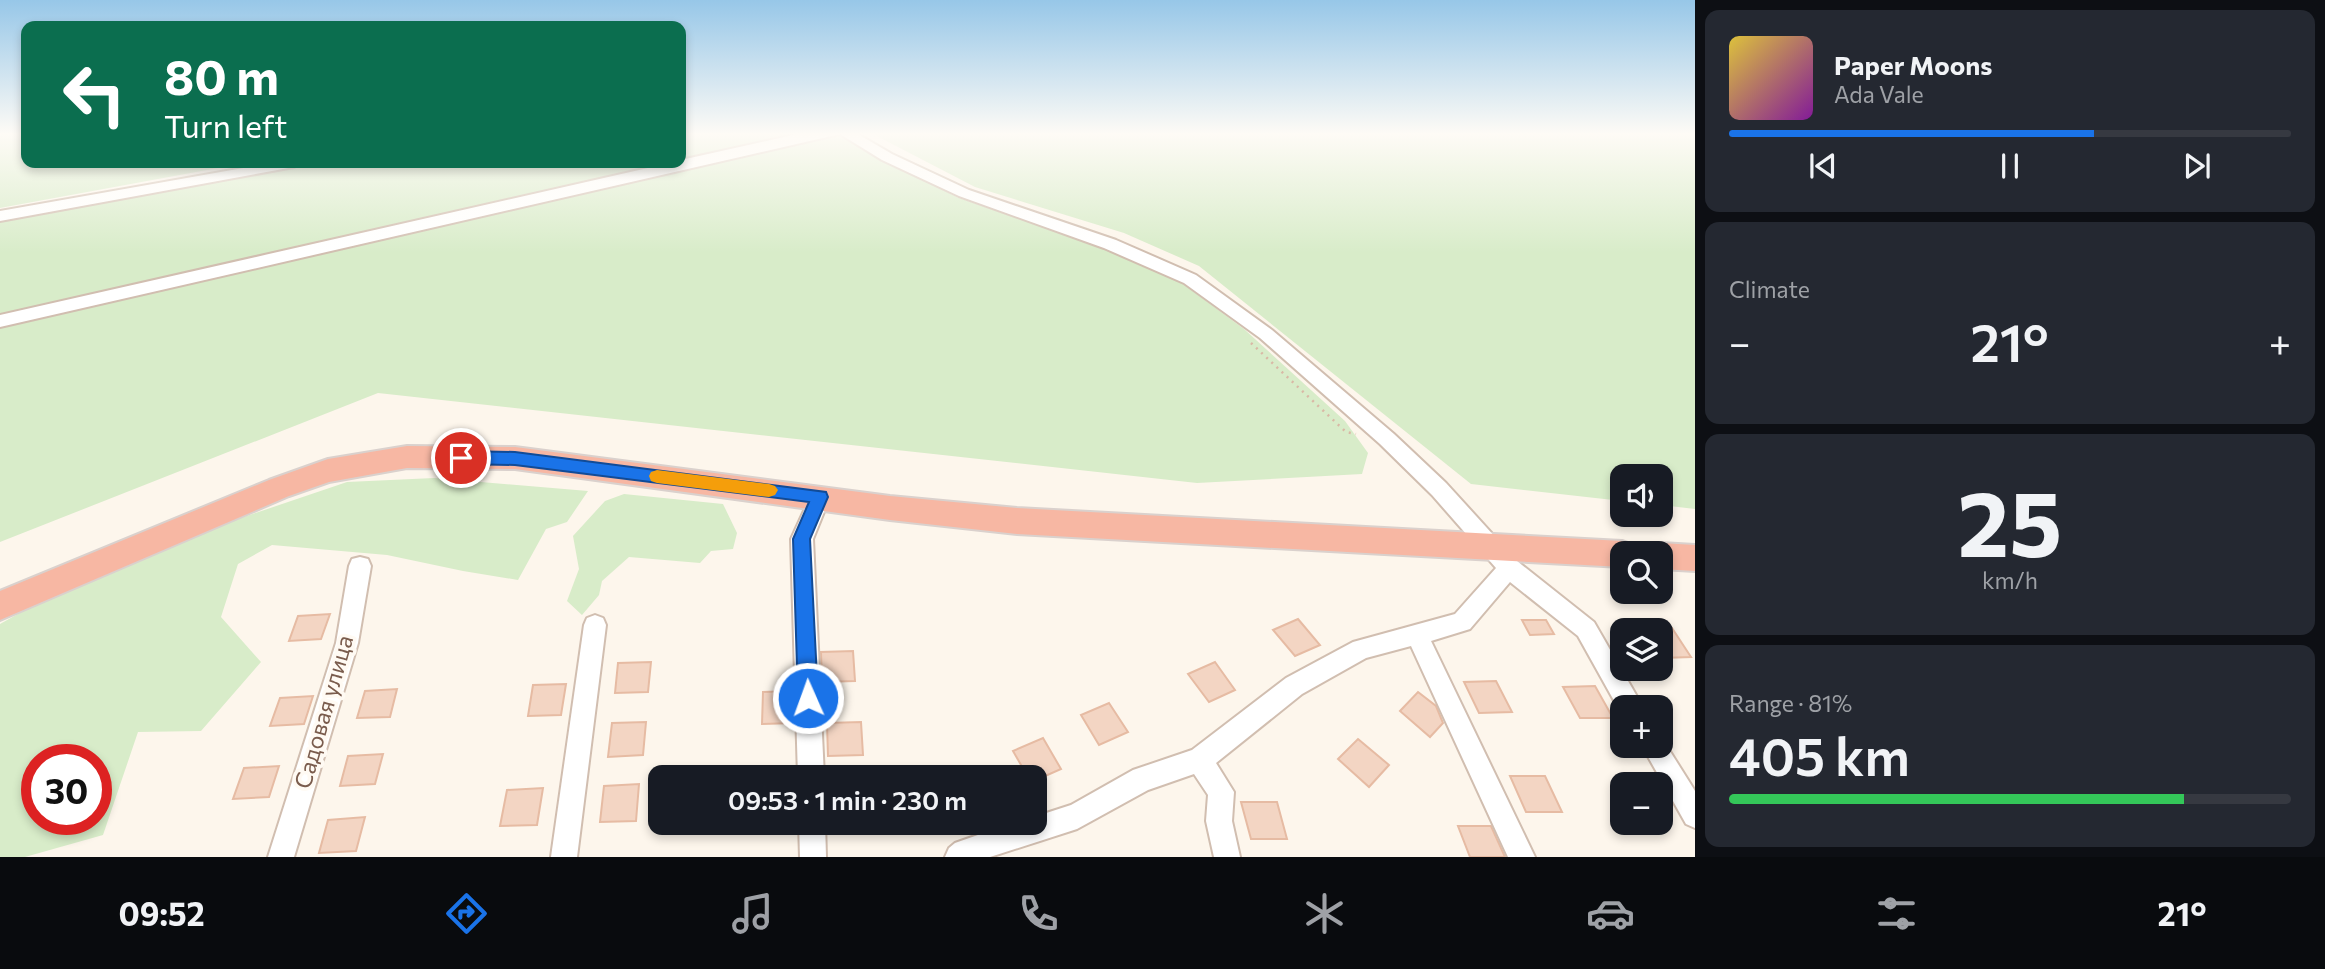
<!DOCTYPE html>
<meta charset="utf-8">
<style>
body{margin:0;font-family:Commissioner,sans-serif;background:#242831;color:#f1f3f6;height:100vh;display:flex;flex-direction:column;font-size:26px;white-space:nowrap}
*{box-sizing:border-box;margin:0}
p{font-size:23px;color:#9ea1a6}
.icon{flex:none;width:38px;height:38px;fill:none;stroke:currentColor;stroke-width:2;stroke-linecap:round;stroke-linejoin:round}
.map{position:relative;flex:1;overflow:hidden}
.details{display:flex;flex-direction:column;gap:10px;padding:10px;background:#0d0f14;width:630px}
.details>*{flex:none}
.hud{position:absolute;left:21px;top:21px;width:665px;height:147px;border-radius:14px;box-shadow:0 4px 10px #0003;background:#0b6e4f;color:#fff;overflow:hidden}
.fabs{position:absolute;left:1610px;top:464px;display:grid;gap:14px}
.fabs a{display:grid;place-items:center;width:63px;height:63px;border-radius:14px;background:#171b24;box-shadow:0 4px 10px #0003;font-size:35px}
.speed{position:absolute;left:21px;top:744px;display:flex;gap:14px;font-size:35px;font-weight:700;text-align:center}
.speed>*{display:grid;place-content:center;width:91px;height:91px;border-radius:50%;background:#171b24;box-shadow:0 4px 10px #0003;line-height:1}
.speed .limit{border:10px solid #d22;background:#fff;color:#111}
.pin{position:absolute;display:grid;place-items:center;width:60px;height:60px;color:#fff;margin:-30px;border:4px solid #fff;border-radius:50%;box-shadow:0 2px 7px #0007}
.me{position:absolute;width:77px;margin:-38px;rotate:358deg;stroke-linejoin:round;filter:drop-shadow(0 0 5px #0008)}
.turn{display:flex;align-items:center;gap:24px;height:147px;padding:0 28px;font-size:32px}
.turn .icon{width:91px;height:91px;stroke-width:2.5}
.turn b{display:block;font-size:49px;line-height:60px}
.big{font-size:52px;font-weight:600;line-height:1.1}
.details .card{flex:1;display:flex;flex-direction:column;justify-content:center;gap:10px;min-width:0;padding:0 24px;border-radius:14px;background:#242831}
.details .dial{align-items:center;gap:0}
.dial b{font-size:91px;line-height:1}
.song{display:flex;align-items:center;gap:21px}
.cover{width:84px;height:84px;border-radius:10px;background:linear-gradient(135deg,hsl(50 70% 55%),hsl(290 70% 35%))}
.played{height:7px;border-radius:4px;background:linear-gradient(90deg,#1a73e8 65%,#363941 65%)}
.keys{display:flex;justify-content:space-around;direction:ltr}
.heat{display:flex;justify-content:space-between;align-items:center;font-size:38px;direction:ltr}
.charge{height:10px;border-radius:5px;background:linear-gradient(90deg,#34c759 81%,#363941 0)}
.trip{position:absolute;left:648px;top:765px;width:399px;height:70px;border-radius:14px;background:#171b24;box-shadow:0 4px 10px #0003;font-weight:600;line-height:70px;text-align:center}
.tab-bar{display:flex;height:112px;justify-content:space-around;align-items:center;background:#090b0e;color:#9ea1a6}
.tab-bar .icon{width:49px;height:49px}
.tab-bar .active{color:#1a73e8}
.tab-bar b{font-size:32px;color:#f1f3f6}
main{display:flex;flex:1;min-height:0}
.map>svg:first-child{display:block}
.green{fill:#d8ecc9;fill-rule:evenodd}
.building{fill:#f3d5c3;stroke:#e6bba3;stroke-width:2}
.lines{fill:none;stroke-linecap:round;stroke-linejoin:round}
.minor-casing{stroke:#d1beb0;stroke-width:4}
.highway-casing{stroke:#dad1cd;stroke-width:4}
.path{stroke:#d9b8a5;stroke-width:2.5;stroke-dasharray:2 5;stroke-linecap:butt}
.minor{fill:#fff;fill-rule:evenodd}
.highway{fill:#f7b7a3;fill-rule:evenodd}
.route{fill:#1a73e8;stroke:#114b97;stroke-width:2}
.slow{fill:#f59e0b}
.labels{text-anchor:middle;stroke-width:7;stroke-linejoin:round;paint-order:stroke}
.near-street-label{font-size:23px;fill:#7a5c4d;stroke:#fffaf3}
</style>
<main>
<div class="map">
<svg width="1695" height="857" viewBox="0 0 1695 857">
<rect width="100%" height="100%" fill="#fdf6ec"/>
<g class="green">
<polygon points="0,133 26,133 26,163 245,163 0,208"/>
<polygon points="681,133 797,133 802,138 811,133 839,133 862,150 959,198 1109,250 1183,284 1244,329 1345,421 1368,453 1362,474 1197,483 378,393 0,542 0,217 294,163 681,163"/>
<polygon points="871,133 1695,133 1695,509 1661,505 1661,476 1622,476 1622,501 1471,484 1199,266 1124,233 975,187"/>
<path d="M434,478L588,491L567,522L546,529L518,580L463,571L387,555L272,545L238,564L221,617L261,662L201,731L138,732L103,835L25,857H0V624L50,596L229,522L347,482ZM37,760H96V819H37Z"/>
<polygon points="624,494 723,504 737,533 733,549 711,551 700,563 629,557 602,581 599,595 582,615 567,601 579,569 573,536 605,501"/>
</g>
<g class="building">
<polygon points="330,614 321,639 289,641 298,616"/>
<polygon points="1298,619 1320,645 1295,656 1273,630"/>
<polygon points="1522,620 1546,620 1554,634 1530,635"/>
<polygon points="1672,628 1691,657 1661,658 1661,629"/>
<polygon points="853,651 855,681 822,682 821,652"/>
<polygon points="651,662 648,692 615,693 618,663"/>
<polygon points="1215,662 1235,690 1209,702 1188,674"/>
<polygon points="1496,681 1512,712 1479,713 1464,682"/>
<polygon points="566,684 561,715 528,716 533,685"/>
<polygon points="1595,686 1613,718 1580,718 1563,687"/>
<polygon points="397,689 390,717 357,718 365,691"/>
<polygon points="793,691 794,723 762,724 763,692"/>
<polygon points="1418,692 1436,706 1443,723 1430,737 1400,711"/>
<polygon points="313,696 304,724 270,726 280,698"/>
<polygon points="1109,703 1128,732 1099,745 1081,715"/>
<polygon points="646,722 643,755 608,757 612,723"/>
<polygon points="861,722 863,755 828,756 827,723"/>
<polygon points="1043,738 1061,769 1034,781 1034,777 1028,777 1013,751"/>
<polygon points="1358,739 1389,765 1369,787 1338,759"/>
<polygon points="383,754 375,784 340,786 348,756"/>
<polygon points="279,766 269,797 233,799 244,768"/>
<polygon points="1510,776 1545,776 1562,812 1526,812"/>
<polygon points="639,784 636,821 600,822 604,786"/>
<polygon points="543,788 537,825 500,826 507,790"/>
<polygon points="1241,802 1277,802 1287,839 1251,839"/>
<polygon points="365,817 356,851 319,853 328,820"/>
<polygon points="1458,826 1491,826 1505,857 1470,857"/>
</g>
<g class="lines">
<defs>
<g id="minor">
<polygon points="802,133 856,133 892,154 969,190 1116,240 1196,275 1272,330 1394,434 1446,483 1517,561 1594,622 1643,707 1622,707 1622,715 1578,636 1510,582 1470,629 1431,641 1535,857 1508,857 1411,646 1366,658 1302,694 1216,763 1234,792 1232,821 1240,857 1214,857 1206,821 1208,795 1194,774 1148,790 1077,829 990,857 945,857 949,848 955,843 1015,822 1034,822 1034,817 1071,805 1133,770 1192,750 1286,678 1353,642 1455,614 1496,568 1432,495 1380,444 1260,338 1184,283 1104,248 959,196 882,160 840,134 0,327 0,315 670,163 681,163 681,160"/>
<polygon points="271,163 301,163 294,167 0,221 0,211"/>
<polygon points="820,489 827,491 830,497 813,539 824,777 798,777 791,539 813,491"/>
<polygon points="360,557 368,559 371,566 358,643 294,857 268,857 336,643 349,566 352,559"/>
<polygon points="595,615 603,618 606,625 577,857 551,857 584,625 587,618"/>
<polygon points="1661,737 1695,791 1695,828 1686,824 1642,746 1661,746"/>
<polygon points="799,822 825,822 826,857 800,857"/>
</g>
<g id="highway">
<polygon points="407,446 515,447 890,496 1017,508 1622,541 1633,545 1637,553 1622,553 1622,567 1017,534 890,520 515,469 407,468 329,482 289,496 0,620 0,591 269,480 328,459"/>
<polygon points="1661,543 1695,545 1695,571 1661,569 1661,553 1647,553 1650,547"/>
</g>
</defs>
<use href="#minor" class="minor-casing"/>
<use href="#highway" class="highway-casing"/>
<polyline class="path" points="1251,343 1346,432 1356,434"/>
<use href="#minor" class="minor"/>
<use href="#highway" class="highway"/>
</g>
<linearGradient id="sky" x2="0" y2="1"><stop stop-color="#97c7e8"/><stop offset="0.53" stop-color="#fefbf6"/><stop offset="1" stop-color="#fefbf6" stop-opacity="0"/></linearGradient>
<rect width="1695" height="253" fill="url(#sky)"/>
<polygon class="route" points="461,451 515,452 826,492 828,497 810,539 818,698 815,704 808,707 801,704 798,698 793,539 809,502 515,465 461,464 452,458"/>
<polygon class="slow" points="657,470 769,484 775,486 778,490 775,495 769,497 657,483 651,481 649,476 651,472"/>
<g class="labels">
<g class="near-street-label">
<text transform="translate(324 712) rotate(-74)" y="8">Садовая улица</text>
</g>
</g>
</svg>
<div class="fabs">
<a><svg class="icon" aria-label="sound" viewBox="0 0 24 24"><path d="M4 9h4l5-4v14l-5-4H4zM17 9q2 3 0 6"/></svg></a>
<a><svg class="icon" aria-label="search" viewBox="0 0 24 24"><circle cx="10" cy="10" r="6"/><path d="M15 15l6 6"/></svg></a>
<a><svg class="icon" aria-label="layers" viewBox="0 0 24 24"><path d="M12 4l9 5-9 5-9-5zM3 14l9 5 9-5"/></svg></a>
<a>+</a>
<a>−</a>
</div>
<div class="speed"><div class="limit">30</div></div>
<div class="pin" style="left:461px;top:458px;background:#d93025"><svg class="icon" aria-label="arrive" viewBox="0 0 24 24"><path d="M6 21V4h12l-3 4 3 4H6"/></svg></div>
<svg class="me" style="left:808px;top:698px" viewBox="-20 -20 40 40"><circle r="17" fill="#1a73e8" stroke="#fff" stroke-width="3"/><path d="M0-11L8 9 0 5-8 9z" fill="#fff"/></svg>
<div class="trip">09:53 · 1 min · 230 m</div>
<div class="hud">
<div class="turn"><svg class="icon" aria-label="left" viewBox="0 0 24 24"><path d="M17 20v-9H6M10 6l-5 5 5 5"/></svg><div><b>80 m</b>Turn left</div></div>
</div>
</div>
<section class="details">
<div class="card">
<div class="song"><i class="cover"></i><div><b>Paper Moons</b><p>Ada Vale</p></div></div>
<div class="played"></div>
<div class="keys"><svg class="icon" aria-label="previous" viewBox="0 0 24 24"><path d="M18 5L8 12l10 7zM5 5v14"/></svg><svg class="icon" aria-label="pause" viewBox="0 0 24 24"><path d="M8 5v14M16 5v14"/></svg><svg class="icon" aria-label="next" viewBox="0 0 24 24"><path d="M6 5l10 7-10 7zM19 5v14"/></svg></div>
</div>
<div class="card"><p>Climate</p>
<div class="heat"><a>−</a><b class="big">21°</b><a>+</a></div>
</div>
<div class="card dial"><b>25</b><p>km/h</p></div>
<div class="card"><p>Range · 81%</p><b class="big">405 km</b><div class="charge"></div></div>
</section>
</main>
<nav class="tab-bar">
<b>09:52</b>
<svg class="icon active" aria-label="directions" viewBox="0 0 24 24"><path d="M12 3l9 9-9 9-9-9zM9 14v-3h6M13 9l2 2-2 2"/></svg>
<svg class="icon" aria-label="music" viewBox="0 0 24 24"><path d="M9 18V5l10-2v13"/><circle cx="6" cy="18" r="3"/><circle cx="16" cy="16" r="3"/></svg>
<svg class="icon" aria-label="phone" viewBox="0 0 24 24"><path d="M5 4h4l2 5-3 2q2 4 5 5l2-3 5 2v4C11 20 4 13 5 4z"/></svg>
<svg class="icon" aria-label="climate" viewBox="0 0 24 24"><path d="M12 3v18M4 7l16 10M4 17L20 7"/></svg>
<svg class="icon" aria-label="car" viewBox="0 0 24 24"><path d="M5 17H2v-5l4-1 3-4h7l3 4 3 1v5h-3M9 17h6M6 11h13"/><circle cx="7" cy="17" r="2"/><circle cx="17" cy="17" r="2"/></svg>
<svg class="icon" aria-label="filters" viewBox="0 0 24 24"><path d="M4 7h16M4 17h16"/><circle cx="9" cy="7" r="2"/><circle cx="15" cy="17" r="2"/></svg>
<b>21°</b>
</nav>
